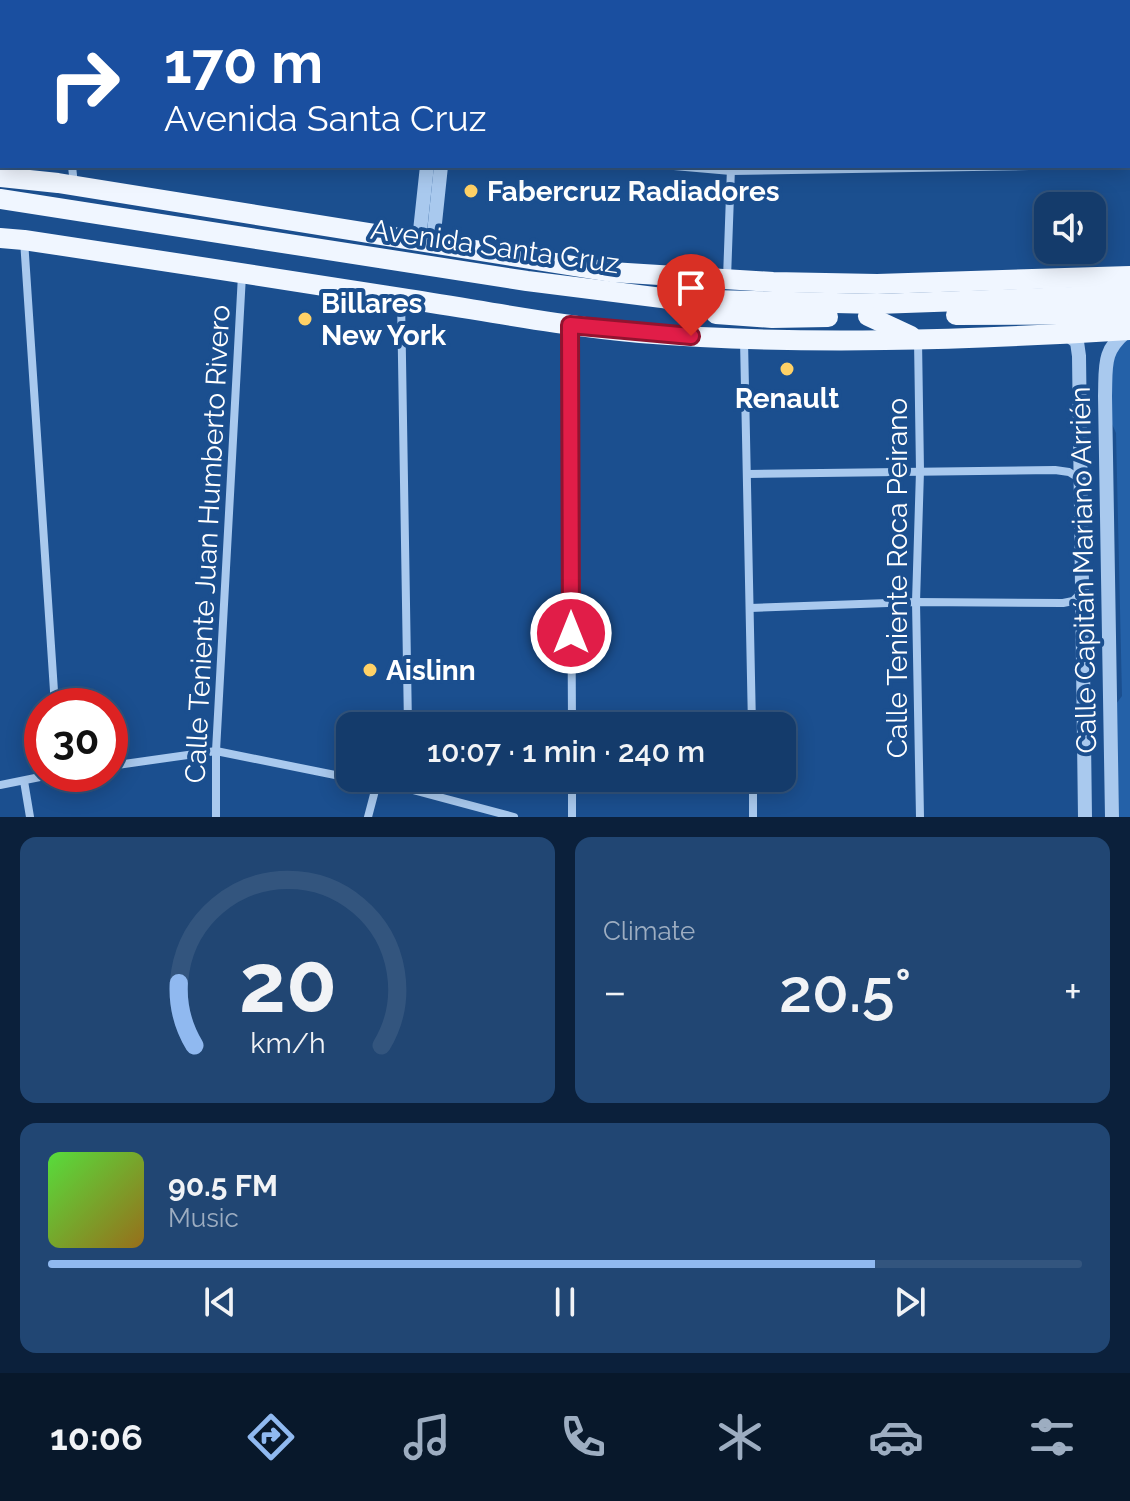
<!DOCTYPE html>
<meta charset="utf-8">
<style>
body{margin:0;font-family:Raleway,sans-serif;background:#214673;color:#f1f3f6;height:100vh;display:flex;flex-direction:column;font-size:30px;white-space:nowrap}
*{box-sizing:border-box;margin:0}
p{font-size:26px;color:#9dadc1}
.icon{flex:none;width:44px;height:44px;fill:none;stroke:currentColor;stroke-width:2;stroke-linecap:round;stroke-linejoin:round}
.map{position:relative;height:817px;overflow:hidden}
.details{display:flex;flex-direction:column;gap:20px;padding:20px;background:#0b203b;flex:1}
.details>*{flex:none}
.top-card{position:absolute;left:0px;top:0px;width:1130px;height:168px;box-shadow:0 4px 20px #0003,0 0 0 2px #33557e;background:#1a4fa0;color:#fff;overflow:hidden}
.tools{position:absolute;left:1034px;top:192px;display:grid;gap:16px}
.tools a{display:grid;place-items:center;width:72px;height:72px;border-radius:16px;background:#143b6b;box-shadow:0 4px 20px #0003,0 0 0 2px #33557e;font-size:40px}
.speed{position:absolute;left:24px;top:688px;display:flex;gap:16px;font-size:40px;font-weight:700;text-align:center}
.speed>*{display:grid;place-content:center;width:104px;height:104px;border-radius:50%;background:#143b6b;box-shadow:0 4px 20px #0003,0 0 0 2px #33557e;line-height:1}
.speed .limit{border:12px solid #d22;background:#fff;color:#111}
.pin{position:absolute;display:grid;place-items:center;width:68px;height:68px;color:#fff;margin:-82px -34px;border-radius:50% 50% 50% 0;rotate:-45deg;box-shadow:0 0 8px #0007}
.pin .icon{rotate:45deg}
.me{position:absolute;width:88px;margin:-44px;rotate:0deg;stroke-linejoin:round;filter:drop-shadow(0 0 6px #0008)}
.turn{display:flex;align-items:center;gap:28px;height:168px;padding:0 32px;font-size:36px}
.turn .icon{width:104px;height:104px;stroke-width:2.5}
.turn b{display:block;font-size:56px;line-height:68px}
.big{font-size:60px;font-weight:600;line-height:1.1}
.details .card{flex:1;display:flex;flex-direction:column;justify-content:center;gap:12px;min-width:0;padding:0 28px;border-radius:16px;background:#214673}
.details .dial{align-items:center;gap:0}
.dial svg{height:208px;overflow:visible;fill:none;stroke:#33557e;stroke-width:7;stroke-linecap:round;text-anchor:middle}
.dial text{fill:#f1f3f6;stroke:none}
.song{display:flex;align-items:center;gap:24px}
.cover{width:96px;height:96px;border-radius:12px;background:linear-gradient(135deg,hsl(110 70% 55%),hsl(40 70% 35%))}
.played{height:8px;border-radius:4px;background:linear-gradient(90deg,#90b9f0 80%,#33557e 80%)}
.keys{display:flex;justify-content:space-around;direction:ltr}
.heat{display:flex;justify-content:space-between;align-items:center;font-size:44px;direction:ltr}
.details .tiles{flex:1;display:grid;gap:20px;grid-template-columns:1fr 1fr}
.card:last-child{grid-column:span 2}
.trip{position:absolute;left:336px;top:712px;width:460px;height:80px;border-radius:16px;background:#143b6b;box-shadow:0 4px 20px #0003,0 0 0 2px #33557e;font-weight:600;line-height:80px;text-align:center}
.tab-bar{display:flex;height:128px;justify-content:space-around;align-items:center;background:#08182b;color:#9dadc1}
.tab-bar .icon{width:56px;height:56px}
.tab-bar .selected{color:#90b9f0}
.tab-bar b{font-size:36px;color:#f1f3f6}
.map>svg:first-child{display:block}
.green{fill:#2461a8}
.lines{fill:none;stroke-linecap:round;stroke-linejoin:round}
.minor{stroke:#a9c9ee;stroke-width:8}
.tertiary{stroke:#a9c9ee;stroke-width:14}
.primary{stroke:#f0f6ff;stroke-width:20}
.route-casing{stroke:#92132f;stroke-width:20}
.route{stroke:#e11d48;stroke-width:14}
.poi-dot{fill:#ffd166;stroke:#1b4f8f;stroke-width:3}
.labels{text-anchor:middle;stroke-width:8;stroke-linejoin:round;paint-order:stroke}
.poi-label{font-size:28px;font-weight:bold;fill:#fff;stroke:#1b4f8f;text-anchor:start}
.street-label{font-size:28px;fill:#fff;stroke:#1b4f8f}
</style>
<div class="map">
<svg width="1130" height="817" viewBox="0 0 1130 817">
<rect width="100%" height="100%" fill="#1b4f8f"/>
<polygon class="green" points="1127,339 1130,339 1130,817 1119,817 1116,704 1122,696 1116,433 1109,417 1110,359"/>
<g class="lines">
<g class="minor">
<polyline points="234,0 249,2"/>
<polyline points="45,2 45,0"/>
<polyline points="613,2 613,0"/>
<polyline points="773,2 774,0"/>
<polyline points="851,2 860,0"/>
<polyline points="970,2 970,0"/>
<polyline points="0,63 2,63"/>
<polyline points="1128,165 1130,165"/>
<polyline points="72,166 74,185"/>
<polyline points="674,166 731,171 1029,166"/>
<polyline points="24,240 55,706"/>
<polyline points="727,278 731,168"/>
<polyline points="401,298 408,726"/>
<polyline points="570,327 572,726"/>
<polyline points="744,340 752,726"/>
<polyline points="918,340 920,471 916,602 920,817"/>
<polyline points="748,474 1055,470 1069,472 1080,479"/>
<polyline points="750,608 916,602 1063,603 1073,601 1080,594"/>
<polyline points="110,766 216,751 350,778"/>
<polyline points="352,778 409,789 514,817"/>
<polyline points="572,778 572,817"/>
<polyline points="753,778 753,817"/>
<polyline points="24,781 30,817"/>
<polyline points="0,785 55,774"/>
<polyline points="216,817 216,751 242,275"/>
<polyline points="368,817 377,783"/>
</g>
<g class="tertiary">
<polyline points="446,2 446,0"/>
<polyline points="459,2 459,0"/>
<polyline points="419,240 427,166"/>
<polyline points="433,242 441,166"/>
<polyline points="1067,334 1077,342 1079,356 1085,817"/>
<path d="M1112,817L1105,396C1106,365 1102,351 1128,330"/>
</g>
<g class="primary">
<polyline points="0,177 58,183 611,272 773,282 877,284 1130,276"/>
<polyline points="0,199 527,281 670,299 877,304 1130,295"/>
<path d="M0,238L24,240C150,259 275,278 401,298C480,310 560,326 640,333C803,346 967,340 1130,330"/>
<polyline points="716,314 772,318 828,317"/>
<polyline points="956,315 1130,314"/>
<polyline points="868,316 911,336"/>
</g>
</g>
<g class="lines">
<defs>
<polyline id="route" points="571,633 570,325 691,336"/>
</defs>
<use href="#route" class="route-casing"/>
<use href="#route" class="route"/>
</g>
<g class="poi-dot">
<circle cx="471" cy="191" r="8"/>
<circle cx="305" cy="319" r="8"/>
<circle cx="787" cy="369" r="8"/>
<circle cx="370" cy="670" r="8"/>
</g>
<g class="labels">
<g class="poi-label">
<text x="487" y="201">Fabercruz Radiadores</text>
<text x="321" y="313">Billares<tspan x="321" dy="32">New York</tspan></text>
<text x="787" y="408" text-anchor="middle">Renault</text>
<text x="386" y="680">Aislinn</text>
</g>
<g class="street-label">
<text transform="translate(495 246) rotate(8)" y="10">Avenida Santa Cruz</text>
<text transform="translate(207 544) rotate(-87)" y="10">Calle Teniente Juan Humberto Rivero</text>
<text transform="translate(1083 570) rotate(-91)" y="10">Calle Capitán Mariano Arrién</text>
<text transform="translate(897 578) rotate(-90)" y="10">Calle Teniente Roca Peirano</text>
</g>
</g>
</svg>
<div class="tools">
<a><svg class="icon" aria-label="sound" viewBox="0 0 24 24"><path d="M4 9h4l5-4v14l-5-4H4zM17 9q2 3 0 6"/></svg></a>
</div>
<div class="speed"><div class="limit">30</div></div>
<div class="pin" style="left:691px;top:336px;background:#d93025"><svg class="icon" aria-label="arrive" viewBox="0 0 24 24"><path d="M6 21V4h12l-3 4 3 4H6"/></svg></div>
<svg class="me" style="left:571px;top:633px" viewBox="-20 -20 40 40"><circle r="17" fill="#e11d48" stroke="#fff" stroke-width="3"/><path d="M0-11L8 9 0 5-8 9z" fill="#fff"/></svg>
<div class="trip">10:07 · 1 min · 240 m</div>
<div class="top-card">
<div class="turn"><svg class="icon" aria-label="right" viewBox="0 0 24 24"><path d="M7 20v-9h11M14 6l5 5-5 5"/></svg><div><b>170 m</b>Avenida Santa Cruz</div></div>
</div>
</div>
<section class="details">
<div class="tiles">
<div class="card dial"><svg viewBox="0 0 100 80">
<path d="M14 69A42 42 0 1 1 86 69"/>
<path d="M14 69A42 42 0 0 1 8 45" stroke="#90b9f0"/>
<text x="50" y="56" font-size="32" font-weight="700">20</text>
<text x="50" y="72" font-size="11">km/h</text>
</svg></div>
<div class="card"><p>Climate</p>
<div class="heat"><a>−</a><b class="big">20.5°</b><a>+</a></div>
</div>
<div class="card">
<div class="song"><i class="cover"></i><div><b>90.5 FM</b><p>Music</p></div></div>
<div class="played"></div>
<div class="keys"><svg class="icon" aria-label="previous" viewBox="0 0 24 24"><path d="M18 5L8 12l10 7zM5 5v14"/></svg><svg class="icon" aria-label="pause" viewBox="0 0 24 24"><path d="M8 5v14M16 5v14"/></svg><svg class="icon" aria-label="next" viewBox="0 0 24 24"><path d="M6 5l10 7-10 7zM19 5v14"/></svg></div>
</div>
</div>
</section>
<nav class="tab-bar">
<b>10:06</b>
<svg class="icon selected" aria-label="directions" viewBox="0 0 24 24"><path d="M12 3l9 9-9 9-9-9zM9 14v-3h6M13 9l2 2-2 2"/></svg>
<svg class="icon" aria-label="music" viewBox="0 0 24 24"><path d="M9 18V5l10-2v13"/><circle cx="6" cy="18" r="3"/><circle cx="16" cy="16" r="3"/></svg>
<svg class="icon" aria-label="phone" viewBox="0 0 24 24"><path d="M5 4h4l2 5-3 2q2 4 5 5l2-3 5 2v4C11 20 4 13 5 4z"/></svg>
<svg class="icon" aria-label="climate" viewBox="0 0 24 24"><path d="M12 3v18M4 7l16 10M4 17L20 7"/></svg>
<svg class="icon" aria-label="car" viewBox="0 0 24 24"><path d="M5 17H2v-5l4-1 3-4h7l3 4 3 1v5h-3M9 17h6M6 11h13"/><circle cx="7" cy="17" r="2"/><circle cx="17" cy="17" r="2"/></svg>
<svg class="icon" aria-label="filters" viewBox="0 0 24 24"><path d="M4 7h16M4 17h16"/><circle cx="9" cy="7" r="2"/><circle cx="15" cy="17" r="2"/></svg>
</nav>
